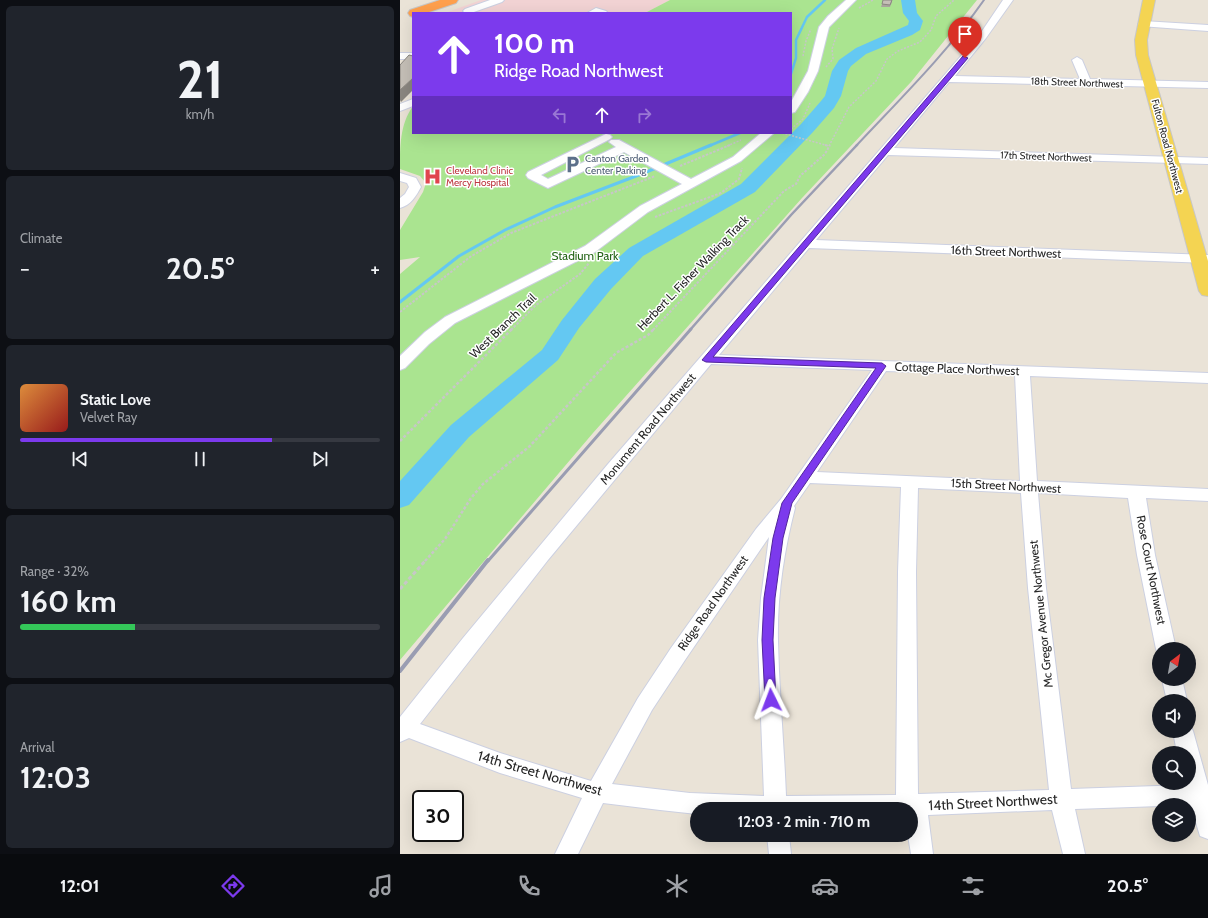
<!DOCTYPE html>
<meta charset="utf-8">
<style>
body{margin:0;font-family:Cabin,sans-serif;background:#20242c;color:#f1f3f6;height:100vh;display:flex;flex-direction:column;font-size:15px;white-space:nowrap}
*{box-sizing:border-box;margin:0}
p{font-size:13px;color:#9ea1a6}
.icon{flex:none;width:22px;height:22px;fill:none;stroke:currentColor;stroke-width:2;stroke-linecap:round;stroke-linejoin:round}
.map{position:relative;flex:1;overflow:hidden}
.details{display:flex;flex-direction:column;gap:6px;padding:6px;background:#0d0f14;width:400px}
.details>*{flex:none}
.top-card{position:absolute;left:12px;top:12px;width:380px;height:122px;border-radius:0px;box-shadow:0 4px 16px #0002;background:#7c3aed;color:#fff;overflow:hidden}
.needle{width:26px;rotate:31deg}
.fabs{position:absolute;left:752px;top:642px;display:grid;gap:8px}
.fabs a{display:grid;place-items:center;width:44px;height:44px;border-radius:50%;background:#171b24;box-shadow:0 4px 16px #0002;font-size:20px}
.speed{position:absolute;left:12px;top:790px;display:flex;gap:8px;font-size:20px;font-weight:700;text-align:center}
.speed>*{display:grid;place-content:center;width:52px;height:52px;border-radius:50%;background:#171b24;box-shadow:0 4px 16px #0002;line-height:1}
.speed .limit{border:2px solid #111;border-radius:6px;background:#fff;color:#111}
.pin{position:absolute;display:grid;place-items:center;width:34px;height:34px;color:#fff;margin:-41px -17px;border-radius:50% 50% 50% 0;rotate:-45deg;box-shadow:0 0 4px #0007}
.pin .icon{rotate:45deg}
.me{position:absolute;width:44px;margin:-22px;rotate:357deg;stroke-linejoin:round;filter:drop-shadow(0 0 3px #0008)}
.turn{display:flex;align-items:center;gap:14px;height:84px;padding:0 16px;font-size:18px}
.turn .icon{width:52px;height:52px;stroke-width:2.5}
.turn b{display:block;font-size:28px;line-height:34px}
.lanes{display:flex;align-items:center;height:38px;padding:0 16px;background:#0003;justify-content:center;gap:20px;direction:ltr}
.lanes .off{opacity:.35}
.big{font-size:30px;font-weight:800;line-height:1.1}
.details .tile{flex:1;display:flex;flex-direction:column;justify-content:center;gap:6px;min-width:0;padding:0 14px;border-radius:6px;background:#20242c}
.details .dial{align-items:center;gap:0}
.dial b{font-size:52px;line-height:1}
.song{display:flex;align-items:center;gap:12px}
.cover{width:48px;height:48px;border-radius:6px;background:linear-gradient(135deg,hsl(30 70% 55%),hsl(0 70% 35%))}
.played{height:4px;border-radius:2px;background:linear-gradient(90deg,#7c3aed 70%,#363941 70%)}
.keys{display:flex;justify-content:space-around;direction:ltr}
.heat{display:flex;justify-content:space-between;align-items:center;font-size:22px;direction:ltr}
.charge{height:6px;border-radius:3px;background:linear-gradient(90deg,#34c759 32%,#363941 0)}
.trip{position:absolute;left:290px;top:802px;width:228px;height:40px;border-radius:20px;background:#171b24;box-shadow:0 4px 16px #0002;font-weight:800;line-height:40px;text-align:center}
.dock{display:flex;height:64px;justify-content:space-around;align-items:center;background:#090b0e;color:#9ea1a6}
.dock .icon{width:28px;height:28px}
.dock .on{color:#7c3aed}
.dock b{font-size:18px;color:#f1f3f6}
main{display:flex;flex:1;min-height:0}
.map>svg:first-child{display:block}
.medical{fill:#f2d3d4}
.green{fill:#aae490}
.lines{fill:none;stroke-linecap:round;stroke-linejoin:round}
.stream-far1{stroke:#64c8f2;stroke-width:2.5}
.stream{stroke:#64c8f2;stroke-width:3}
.river{fill:#64c8f2;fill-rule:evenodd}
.minor-casing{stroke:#ccd0e1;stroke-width:2}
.major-casing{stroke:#c7c7c7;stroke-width:2}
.highway-casing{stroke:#c7c7c7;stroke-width:2}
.path-far3{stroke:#c7c7c7;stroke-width:1.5;stroke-dasharray:2 1.5;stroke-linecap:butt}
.path-far2{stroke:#c7c7c7;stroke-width:2;stroke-dasharray:2.5 1.5;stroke-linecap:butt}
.path-far1{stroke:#c7c7c7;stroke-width:2.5;stroke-dasharray:3 2;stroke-linecap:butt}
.path{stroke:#c7c7c7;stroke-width:3;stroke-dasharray:4 2.5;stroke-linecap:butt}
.minor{fill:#fff;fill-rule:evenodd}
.major{fill:#f4d452;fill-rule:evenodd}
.highway{fill:#ffa04d;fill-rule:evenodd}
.rail-far3{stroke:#9a9db2;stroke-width:2}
.rail-far2{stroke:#9a9db2;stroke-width:2.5}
.rail-far1{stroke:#9a9db2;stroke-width:3}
.rail{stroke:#9a9db2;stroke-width:4}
.wall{fill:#a9a49d}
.shaded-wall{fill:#8a8680}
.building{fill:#c5bfb7;stroke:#8a8680}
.route{fill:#7c3aed;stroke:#51269a}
.labels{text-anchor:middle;stroke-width:3;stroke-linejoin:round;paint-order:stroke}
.far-street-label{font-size:10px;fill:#272727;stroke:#fff}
.far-service-label{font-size:10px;fill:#4e5e75;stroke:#fff;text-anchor:start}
.far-health-label{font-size:10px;fill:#be3a42;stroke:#fff;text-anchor:start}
.street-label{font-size:12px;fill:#272727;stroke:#fff}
.park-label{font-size:12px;fill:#246416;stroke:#fff}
.near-street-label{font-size:14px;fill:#272727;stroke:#fff}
</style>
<main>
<section class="details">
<div class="tile dial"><b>21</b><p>km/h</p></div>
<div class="tile"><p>Climate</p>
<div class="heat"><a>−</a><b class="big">20.5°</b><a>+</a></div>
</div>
<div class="tile">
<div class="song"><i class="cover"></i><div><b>Static Love</b><p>Velvet Ray</p></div></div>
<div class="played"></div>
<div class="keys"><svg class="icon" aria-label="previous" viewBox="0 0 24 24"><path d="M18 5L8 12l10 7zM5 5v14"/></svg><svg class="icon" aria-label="pause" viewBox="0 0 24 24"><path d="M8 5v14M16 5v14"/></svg><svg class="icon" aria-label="next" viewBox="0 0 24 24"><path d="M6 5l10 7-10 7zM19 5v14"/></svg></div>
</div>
<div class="tile"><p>Range · 32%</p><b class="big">160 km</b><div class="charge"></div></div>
<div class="tile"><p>Arrival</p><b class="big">12:03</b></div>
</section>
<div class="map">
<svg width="808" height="854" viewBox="0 0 808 854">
<rect width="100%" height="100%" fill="#eae3d7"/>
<polygon class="medical" points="81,0 270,0 245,13 45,13"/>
<path class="green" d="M270,0H577L511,82L402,198L193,433L0,660V274L20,257L0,260V230L23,192L26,183L20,176L0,169C0,146 0,124 13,106V133H391V13H245Z"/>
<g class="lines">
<g class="stream-far1">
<polyline points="391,74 396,58 396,40 407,17 425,0"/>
<polyline points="309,146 340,133"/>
</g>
<polyline class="stream" points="0,302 59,256 105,230 155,207 244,173 311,145"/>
<polygon class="river" points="501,0 515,0 517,13 523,21 520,30 512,35 466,54 451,66 448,71 441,96 434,108 413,132 355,192 243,256 211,289 179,328 158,360 69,437 9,505 0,508 0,481 51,425 142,350 162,320 195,279 229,248 341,184 401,124 421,101 425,96 432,71 439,60 456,48 508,25 509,21 503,13"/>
<defs>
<g id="minor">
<polygon points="90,0 104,0 102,2 71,13 65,13 63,11 65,9"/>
<polygon points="446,0 456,0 429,27 418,71 408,92 395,112 391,113 391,102 408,71 419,27 428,16"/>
<path d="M603,0H613L586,38L555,76L680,79L672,60L677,57L682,60L690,79L808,82V88L549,82L494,148L808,158V164L488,155L416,240L808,255V263L409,248L319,355L808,373V383L630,376L637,481L808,489V501L746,498L755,555L776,649H759V655L756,649L737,555L728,498L638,493L646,588L671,789L786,785L785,783H789V753H777L773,731H789V724L793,731L808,785V839L800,836L791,806L789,805L675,809L685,854H663L652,810L528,815L533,854H511L508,835H511V809H297V814L260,810L203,803L178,854H155L182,798L100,773L9,738L0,742V717L63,638L208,464L580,34ZM311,364L472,370L381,499L356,529L271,648L238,698L191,781L100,753L20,724L148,560ZM486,371L615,375L620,481L417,472ZM410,483L501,487L498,572L496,795L386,796C384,744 379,692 378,641C377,596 384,551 395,508L394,506ZM518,488L621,493L628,588L649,790L518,794L516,572ZM369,537L361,598L358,640L364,796L290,793L212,784L252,710L285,660Z"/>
<polygon points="196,8 206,11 208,13 187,13"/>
<polygon points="743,21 808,25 808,31 740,26 738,24"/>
<rect x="0" y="53" width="13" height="6"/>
<polygon points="13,99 13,106 0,111 0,104"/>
<polygon points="361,133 374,133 341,161 248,212 195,252 55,323 29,344 5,368 0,370 0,356 25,332 45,317 185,246 240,206 282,184 224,152 148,188 128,178 126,175 128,172 206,134 210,135 212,137 210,139 141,175 148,179 216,147 209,142 211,140 219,140 291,179 333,157"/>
<path d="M0,173L16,178L21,187C16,196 11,205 0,208V198L5,194L9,187L7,183L0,181Z"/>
<polygon points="762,679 782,679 787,701 767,701"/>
<polygon points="367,835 389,835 391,854 369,854"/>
</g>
<polygon id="major" points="743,0 755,0 747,40 748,55 808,261 808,296 802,295 799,291 736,55 735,40"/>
<polygon id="highway" points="40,0 58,0 56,3 26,13 13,13 13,17 10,16 8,13 10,10"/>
</defs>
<use href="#minor" class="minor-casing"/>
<use href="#major" class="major-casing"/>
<use href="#highway" class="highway-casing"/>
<g class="path-far3">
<polyline points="459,8 473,0"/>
<polyline points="403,56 406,41 411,29"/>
<polyline points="426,67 433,59 432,49 439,28"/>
<polyline points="391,129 403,119 410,103"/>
<polyline points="382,133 429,146"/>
<polyline points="327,146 341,140"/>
<polyline points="429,146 449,107 476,81 487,59 498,51 520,42 531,30 536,16 554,0"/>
</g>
<g class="path-far2">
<polyline points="425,145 429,146"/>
<polyline points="280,166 330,145"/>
<polyline points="255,217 321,193 339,179 342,168"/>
<polyline points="0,312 70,257 111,233 255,176"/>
<polyline points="111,330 136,305 180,274 189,263"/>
<polyline points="253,330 384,191 396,184 400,176 425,154 430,145"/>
</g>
<g class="path-far1">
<polyline points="0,441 112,329"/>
<polyline points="25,561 45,539 71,498 83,484 130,446 216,353 248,335 254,329"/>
</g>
<polyline class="path" points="0,589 26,560"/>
<use href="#minor" class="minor"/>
<use href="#major" class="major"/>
<use href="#highway" class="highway"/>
<path class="rail-far3" d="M456,146C500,99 547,53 584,0"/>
<polyline class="rail-far2" points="290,330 391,215 457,145"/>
<polyline class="rail-far1" points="88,561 291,329"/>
<polyline class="rail" points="0,671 88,560"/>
</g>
<polygon class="wall" points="492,0 492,2 490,7 481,7 482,4"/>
<polygon class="shaded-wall" points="13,78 13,90 1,102 0,100 0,90"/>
<g class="building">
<polygon points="483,0 492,0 490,5 482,4"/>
<polygon points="9,55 13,56 13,78 0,90 0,65"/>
</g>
<polygon class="route" points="563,56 568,58 313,357 482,363 486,366 392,503 383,538 375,598 373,640 376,700 375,704 371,705 366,704 365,700 362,640 364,598 373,538 382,503 476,368 306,362 302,360"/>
<defs>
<symbol id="parking-bare" viewBox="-9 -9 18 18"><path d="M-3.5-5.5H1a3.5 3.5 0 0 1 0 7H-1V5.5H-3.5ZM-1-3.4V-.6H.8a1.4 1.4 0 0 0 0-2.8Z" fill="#5c6f8a" stroke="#fff" stroke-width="2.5" paint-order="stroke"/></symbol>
<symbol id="hospital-bare" viewBox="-9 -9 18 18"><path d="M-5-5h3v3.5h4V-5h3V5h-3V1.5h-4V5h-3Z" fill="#e0444e" stroke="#fff" stroke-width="2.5" paint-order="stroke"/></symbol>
</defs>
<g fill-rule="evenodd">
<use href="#parking-bare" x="160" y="152" width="25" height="25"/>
<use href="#hospital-bare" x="20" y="164" width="25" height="25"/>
</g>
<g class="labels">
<g class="far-street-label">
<text transform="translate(677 82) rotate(2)" y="4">18th Street Northwest</text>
<text transform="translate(768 146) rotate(75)" y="4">Fulton Road Northwest</text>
<text transform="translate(646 156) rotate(2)" y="4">17th Street Northwest</text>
</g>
<g class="far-service-label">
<text x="185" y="162">Canton Garden<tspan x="185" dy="12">Center Parking</tspan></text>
</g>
<g class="far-health-label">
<text x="46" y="174">Cleveland Clinic<tspan x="46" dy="12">Mercy Hospital</tspan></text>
</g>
<g class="street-label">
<text transform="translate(606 252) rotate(2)" y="4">16th Street Northwest</text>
<text transform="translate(293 273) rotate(-46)" y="4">Herbert L. Fisher Walking Track</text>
<text transform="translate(103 326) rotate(-44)" y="4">West Branch Trail</text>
<text transform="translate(557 369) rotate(2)" y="4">Cottage Place Northwest</text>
<text transform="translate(248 429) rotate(-50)" y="4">Monument Road Northwest</text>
<text transform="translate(606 486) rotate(3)" y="4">15th Street Northwest</text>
<text transform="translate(751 570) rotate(79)" y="4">Rose Court Northwest</text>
<text transform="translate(313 603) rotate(-55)" y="4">Ridge Road Northwest</text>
<text transform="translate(641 614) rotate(-96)" y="4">Mc Gregor Avenue Northwest</text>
</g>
<g class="park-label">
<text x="185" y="260">Stadium Park</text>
</g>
<g class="near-street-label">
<text transform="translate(140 773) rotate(16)" y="5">14th Street Northwest</text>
<text transform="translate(593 802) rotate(-3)" y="5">14th Street Northwest</text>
</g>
</g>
</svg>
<div class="fabs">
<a><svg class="needle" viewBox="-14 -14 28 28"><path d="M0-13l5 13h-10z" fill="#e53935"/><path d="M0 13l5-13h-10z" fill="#9ea1a6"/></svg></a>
<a><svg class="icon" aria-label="sound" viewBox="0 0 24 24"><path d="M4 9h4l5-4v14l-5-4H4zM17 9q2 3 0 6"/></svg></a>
<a><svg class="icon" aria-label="search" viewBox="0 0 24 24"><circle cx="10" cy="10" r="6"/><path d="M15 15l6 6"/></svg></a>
<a><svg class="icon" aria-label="layers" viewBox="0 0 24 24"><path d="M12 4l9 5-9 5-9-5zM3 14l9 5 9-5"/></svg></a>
</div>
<div class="speed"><div class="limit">30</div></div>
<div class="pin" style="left:565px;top:58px;background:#d93025"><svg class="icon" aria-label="arrive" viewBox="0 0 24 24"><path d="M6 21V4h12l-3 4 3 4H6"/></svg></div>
<svg class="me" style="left:371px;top:700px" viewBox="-20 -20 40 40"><path d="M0-17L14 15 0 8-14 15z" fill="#7c3aed" stroke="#fff" stroke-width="4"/></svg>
<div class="trip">12:03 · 2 min · 710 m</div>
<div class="top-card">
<div class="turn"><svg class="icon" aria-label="ahead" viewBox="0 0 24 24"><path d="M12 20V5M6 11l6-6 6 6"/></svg><div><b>100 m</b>Ridge Road Northwest</div></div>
<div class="lanes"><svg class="icon off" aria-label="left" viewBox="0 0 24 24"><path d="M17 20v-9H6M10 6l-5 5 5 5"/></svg><svg class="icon" aria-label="ahead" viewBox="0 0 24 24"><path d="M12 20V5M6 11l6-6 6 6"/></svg><svg class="icon off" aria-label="right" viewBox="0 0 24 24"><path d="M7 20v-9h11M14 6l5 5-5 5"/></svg></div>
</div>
</div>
</main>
<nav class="dock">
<b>12:01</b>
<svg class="icon on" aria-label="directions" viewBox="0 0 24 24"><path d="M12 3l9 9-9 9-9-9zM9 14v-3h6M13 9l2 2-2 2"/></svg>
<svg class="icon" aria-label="music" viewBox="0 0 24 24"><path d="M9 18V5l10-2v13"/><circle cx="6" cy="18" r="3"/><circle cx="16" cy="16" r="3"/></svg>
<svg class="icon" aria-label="phone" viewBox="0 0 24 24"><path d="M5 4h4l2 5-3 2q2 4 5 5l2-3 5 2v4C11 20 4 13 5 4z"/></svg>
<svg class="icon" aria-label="climate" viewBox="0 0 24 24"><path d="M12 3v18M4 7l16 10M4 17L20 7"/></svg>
<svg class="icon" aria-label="car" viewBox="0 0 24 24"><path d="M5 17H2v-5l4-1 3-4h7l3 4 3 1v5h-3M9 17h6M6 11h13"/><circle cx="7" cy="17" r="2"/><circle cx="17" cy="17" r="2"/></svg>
<svg class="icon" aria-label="filters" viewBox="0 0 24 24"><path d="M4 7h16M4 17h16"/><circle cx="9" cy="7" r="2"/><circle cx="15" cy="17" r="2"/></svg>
<b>20.5°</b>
</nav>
